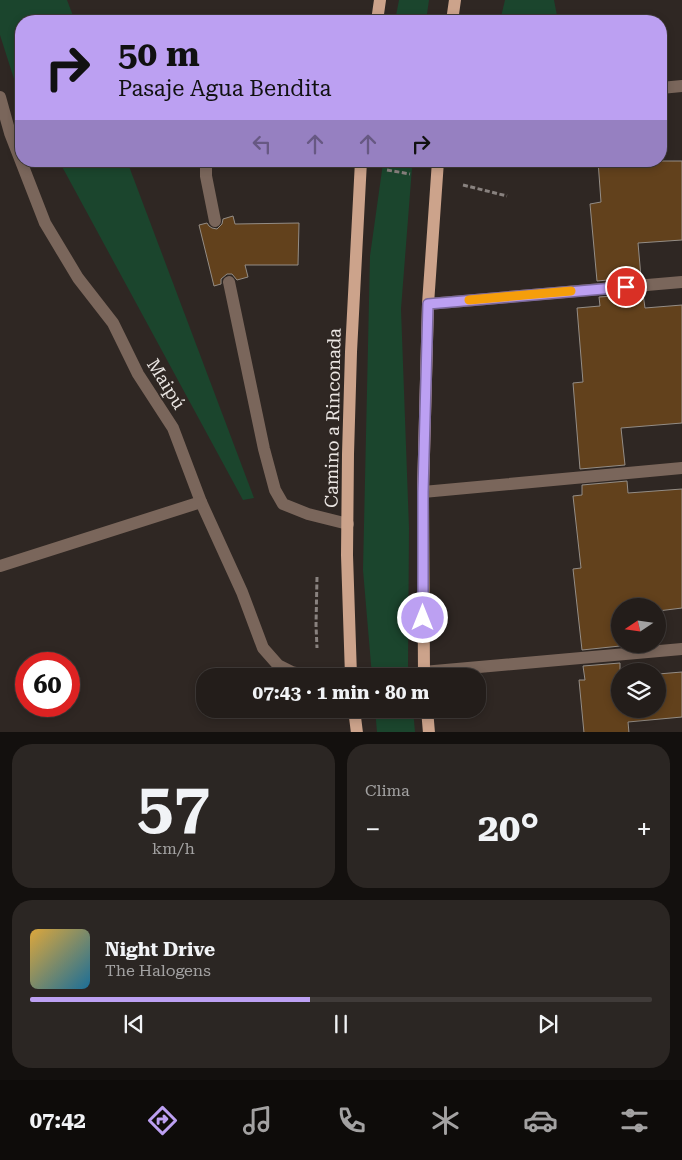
<!DOCTYPE html>
<html lang="es">
<meta charset="utf-8">
<style>
body{margin:0;font-family:"Roboto Serif",serif;background:#2b2623;color:#f1f3f6;height:100vh;display:flex;flex-direction:column;font-size:19px;white-space:nowrap}
*{box-sizing:border-box;margin:0}
p{font-size:16px;color:#a3a2a2}
.icon{flex:none;width:28px;height:28px;fill:none;stroke:currentColor;stroke-width:2;stroke-linecap:round;stroke-linejoin:round}
.map{position:relative;height:732px;overflow:hidden}
.sheet{display:flex;flex-direction:column;gap:12px;padding:12px;background:#13100e;flex:1}
.sheet>*{flex:none}
.hud{position:absolute;left:15px;top:15px;width:652px;height:152px;border-radius:20px;box-shadow:0 2px 8px #0003,0 0 0 1px #403b39;background:#bca0f2;color:#111;overflow:hidden}
.needle{width:32px;rotate:257deg}
.tools{position:absolute;left:611px;top:598px;display:grid;gap:10px}
.tools a{display:grid;place-items:center;width:55px;height:55px;border-radius:50%;background:#231d1a;box-shadow:0 2px 8px #0003,0 0 0 1px #403b39;font-size:25px}
.speed{position:absolute;left:15px;top:652px;display:flex;gap:10px;font-size:25px;font-weight:700;text-align:center}
.speed>*{display:grid;place-content:center;width:65px;height:65px;border-radius:50%;background:#231d1a;box-shadow:0 2px 8px #0003,0 0 0 1px #403b39;line-height:1}
.speed .limit{border:8px solid #d22;background:#fff;color:#111}
.pin{position:absolute;display:grid;place-items:center;width:42px;height:42px;color:#fff;margin:-21px;border:2px solid #fff;border-radius:50%;box-shadow:0 1px 5px #0007}
.me{position:absolute;width:55px;margin:-28px;rotate:0deg;stroke-linejoin:round;filter:drop-shadow(0 0 4px #0008)}
.turn{display:flex;align-items:center;gap:18px;height:105px;padding:0 20px;font-size:22px}
.turn .icon{width:65px;height:65px;stroke-width:2.5}
.turn b{display:block;font-size:35px;line-height:42px}
.lanes{display:flex;align-items:center;height:48px;padding:0 20px;background:#0003;justify-content:center;gap:25px;direction:ltr}
.lanes .off{opacity:.35}
.big{font-size:38px;font-weight:700;line-height:1.1}
.sheet .card{flex:1;display:flex;flex-direction:column;justify-content:center;gap:8px;min-width:0;padding:0 18px;border-radius:20px;background:#2b2623}
.sheet .dial{align-items:center;gap:0}
.dial b{font-size:65px;line-height:1}
.song{display:flex;align-items:center;gap:15px}
.cover{width:60px;height:60px;border-radius:8px;background:linear-gradient(135deg,hsl(40 70% 55%),hsl(200 70% 35%))}
.played{height:5px;border-radius:2px;background:linear-gradient(90deg,#bca0f2 45%,#403b39 45%)}
.keys{display:flex;justify-content:space-around;direction:ltr}
.heat{display:flex;justify-content:space-between;align-items:center;font-size:28px;direction:ltr}
.sheet .tiles{flex:1;display:grid;gap:12px;grid-template-columns:1fr 1fr}
.card:last-child{grid-column:span 2}
.trip{position:absolute;left:196px;top:668px;width:290px;height:50px;border-radius:20px;background:#231d1a;box-shadow:0 2px 8px #0003,0 0 0 1px #403b39;font-weight:700;line-height:50px;text-align:center}
.tabs{display:flex;height:80px;justify-content:space-around;align-items:center;background:#0e0c0a;color:#a3a2a2}
.tabs .icon{width:35px;height:35px}
.tabs .selected{color:#bca0f2}
.tabs b{font-size:22px;color:#f1f3f6}
.map>svg:first-child{display:block}
.green{fill:#1b452d}
.building{fill:#62411c;stroke:#948d86}
.lines{fill:none;stroke-linecap:round;stroke-linejoin:round}
.path{stroke:#89827f;stroke-width:3;stroke-dasharray:5 2.5;stroke-linecap:butt}
.lane{stroke:#7a665b;stroke-width:12}
.street{stroke:#7a665b;stroke-width:12}
.primary{stroke:#cca38b;stroke-width:12}
.route-casing{stroke:#7a689d;stroke-width:12}
.route{stroke:#bca0f2;stroke-width:9}
.slow{stroke:#f59e0b;stroke-width:9}
.labels{text-anchor:middle;stroke-width:4;stroke-linejoin:round;paint-order:stroke}
.street-label{font-size:18px;fill:#ebe6e3;stroke:#2f2723}
</style>
<div class="map">
<svg width="682" height="733" viewBox="0 0 682 733">
<rect width="100%" height="100%" fill="#2f2723"/>
<g class="green">
<polygon points="0,0 67,0 75,21 21,21 21,92 14,79 0,35"/>
<polygon points="399,0 429,0 426,21 395,21"/>
<polygon points="505,0 554,0 558,21 500,21"/>
<polygon points="59,161 127,161 254,498 243,500"/>
<polygon points="388,161 406,161 412,168 401,309 409,528 408,666 410,676 372,676 363,570 370,256 383,163"/>
<polygon points="375,709 413,709 415,732 377,732"/>
</g>
<g class="building">
<polygon points="598,161 682,161 682,240 638,243 641,277 597,281 590,204 601,202"/>
<polygon points="233,216 235,224 299,223 298,265 245,265 248,277 237,280 232,274 227,274 221,279 221,284 214,286 199,225 207,223 209,226 212,228 217,229 222,224 223,219"/>
<polygon points="643,294 645,308 682,305 682,423 621,428 625,465 580,469 573,383 583,382 577,308 600,306 599,297"/>
<polygon points="627,481 628,493 682,489 682,608 658,611 658,606 620,606 620,646 582,650 573,569 581,568 573,496 582,495 582,485"/>
<polygon points="620,663 620,709 658,709 658,674 682,672 682,717 628,722 629,733 584,733 579,680 585,680 583,666"/>
</g>
<g class="lines">
<g class="path">
<polyline points="387,170 410,174"/>
<polyline points="463,185 507,196"/>
<polyline points="317,577 316,625 317,648"/>
</g>
<g class="lane">
<polyline points="206,161 206,176 215,221"/>
<polyline points="229,282 264,449 275,490 283,504 308,514 348,524"/>
</g>
<g class="street">
<polyline points="661,88 682,86"/>
<polyline points="0,97 10,133 45,223 78,278 113,323 138,374 173,428 201,502 242,592 263,648 278,665 292,672 310,676"/>
<polyline points="428,304 682,282"/>
<polyline points="423,492 682,468"/>
<polyline points="0,566 201,502"/>
<polyline points="423,672 682,649"/>
</g>
<g class="primary">
<polyline points="377,21 380,0"/>
<polyline points="452,21 455,0"/>
<polyline points="351,676 347,555 348,454 351,352 361,161"/>
<polyline points="424,676 423,492 428,304 438,161"/>
<polyline points="354,709 357,733"/>
<polyline points="427,709 429,733"/>
</g>
</g>
<g class="lines">
<defs>
<polyline id="route" points="423,618 423,492 428,304 626,287"/>
</defs>
<use href="#route" class="route-casing"/>
<use href="#route" class="route"/>
<polyline class="slow" points="469,300 571,291"/>
</g>
<g class="labels">
<g class="street-label">
<text transform="translate(166 384) rotate(58)" y="6">Maipú</text>
<text transform="translate(333 418) rotate(-89)" y="6">Camino a Rinconada</text>
</g>
</g>
</svg>
<div class="tools">
<a><svg class="needle" viewBox="-14 -14 28 28"><path d="M0-13l5 13h-10z" fill="#e53935"/><path d="M0 13l5-13h-10z" fill="#a3a2a2"/></svg></a>
<a><svg class="icon" aria-label="layers" viewBox="0 0 24 24"><path d="M12 4l9 5-9 5-9-5zM3 14l9 5 9-5"/></svg></a>
</div>
<div class="speed"><div class="limit">60</div></div>
<div class="pin" style="left:626px;top:287px;background:#d93025"><svg class="icon" aria-label="arrive" viewBox="0 0 24 24"><path d="M6 21V4h12l-3 4 3 4H6"/></svg></div>
<svg class="me" style="left:423px;top:618px" viewBox="-20 -20 40 40"><circle r="17" fill="#bca0f2" stroke="#fff" stroke-width="3"/><path d="M0-11L8 9 0 5-8 9z" fill="#fff"/></svg>
<div class="trip">07:43 · 1 min · 80 m</div>
<div class="hud">
<div class="turn"><svg class="icon" aria-label="right" viewBox="0 0 24 24"><path d="M7 20v-9h11M14 6l5 5-5 5"/></svg><div><b>50 m</b>Pasaje Agua Bendita</div></div>
<div class="lanes"><svg class="icon off" aria-label="left" viewBox="0 0 24 24"><path d="M17 20v-9H6M10 6l-5 5 5 5"/></svg><svg class="icon off" aria-label="ahead" viewBox="0 0 24 24"><path d="M12 20V5M6 11l6-6 6 6"/></svg><svg class="icon off" aria-label="ahead" viewBox="0 0 24 24"><path d="M12 20V5M6 11l6-6 6 6"/></svg><svg class="icon" aria-label="right" viewBox="0 0 24 24"><path d="M7 20v-9h11M14 6l5 5-5 5"/></svg></div>
</div>
</div>
<section class="sheet">
<div class="tiles">
<div class="card dial"><b>57</b><p>km/h</p></div>
<div class="card"><p>Clima</p>
<div class="heat"><a>−</a><b class="big">20°</b><a>+</a></div>
</div>
<div class="card">
<div class="song"><i class="cover"></i><div><b>Night Drive</b><p>The Halogens</p></div></div>
<div class="played"></div>
<div class="keys"><svg class="icon" aria-label="previous" viewBox="0 0 24 24"><path d="M18 5L8 12l10 7zM5 5v14"/></svg><svg class="icon" aria-label="pause" viewBox="0 0 24 24"><path d="M8 5v14M16 5v14"/></svg><svg class="icon" aria-label="next" viewBox="0 0 24 24"><path d="M6 5l10 7-10 7zM19 5v14"/></svg></div>
</div>
</div>
</section>
<nav class="tabs">
<b>07:42</b>
<svg class="icon selected" aria-label="directions" viewBox="0 0 24 24"><path d="M12 3l9 9-9 9-9-9zM9 14v-3h6M13 9l2 2-2 2"/></svg>
<svg class="icon" aria-label="music" viewBox="0 0 24 24"><path d="M9 18V5l10-2v13"/><circle cx="6" cy="18" r="3"/><circle cx="16" cy="16" r="3"/></svg>
<svg class="icon" aria-label="phone" viewBox="0 0 24 24"><path d="M5 4h4l2 5-3 2q2 4 5 5l2-3 5 2v4C11 20 4 13 5 4z"/></svg>
<svg class="icon" aria-label="climate" viewBox="0 0 24 24"><path d="M12 3v18M4 7l16 10M4 17L20 7"/></svg>
<svg class="icon" aria-label="car" viewBox="0 0 24 24"><path d="M5 17H2v-5l4-1 3-4h7l3 4 3 1v5h-3M9 17h6M6 11h13"/><circle cx="7" cy="17" r="2"/><circle cx="17" cy="17" r="2"/></svg>
<svg class="icon" aria-label="filters" viewBox="0 0 24 24"><path d="M4 7h16M4 17h16"/><circle cx="9" cy="7" r="2"/><circle cx="15" cy="17" r="2"/></svg>
</nav>
